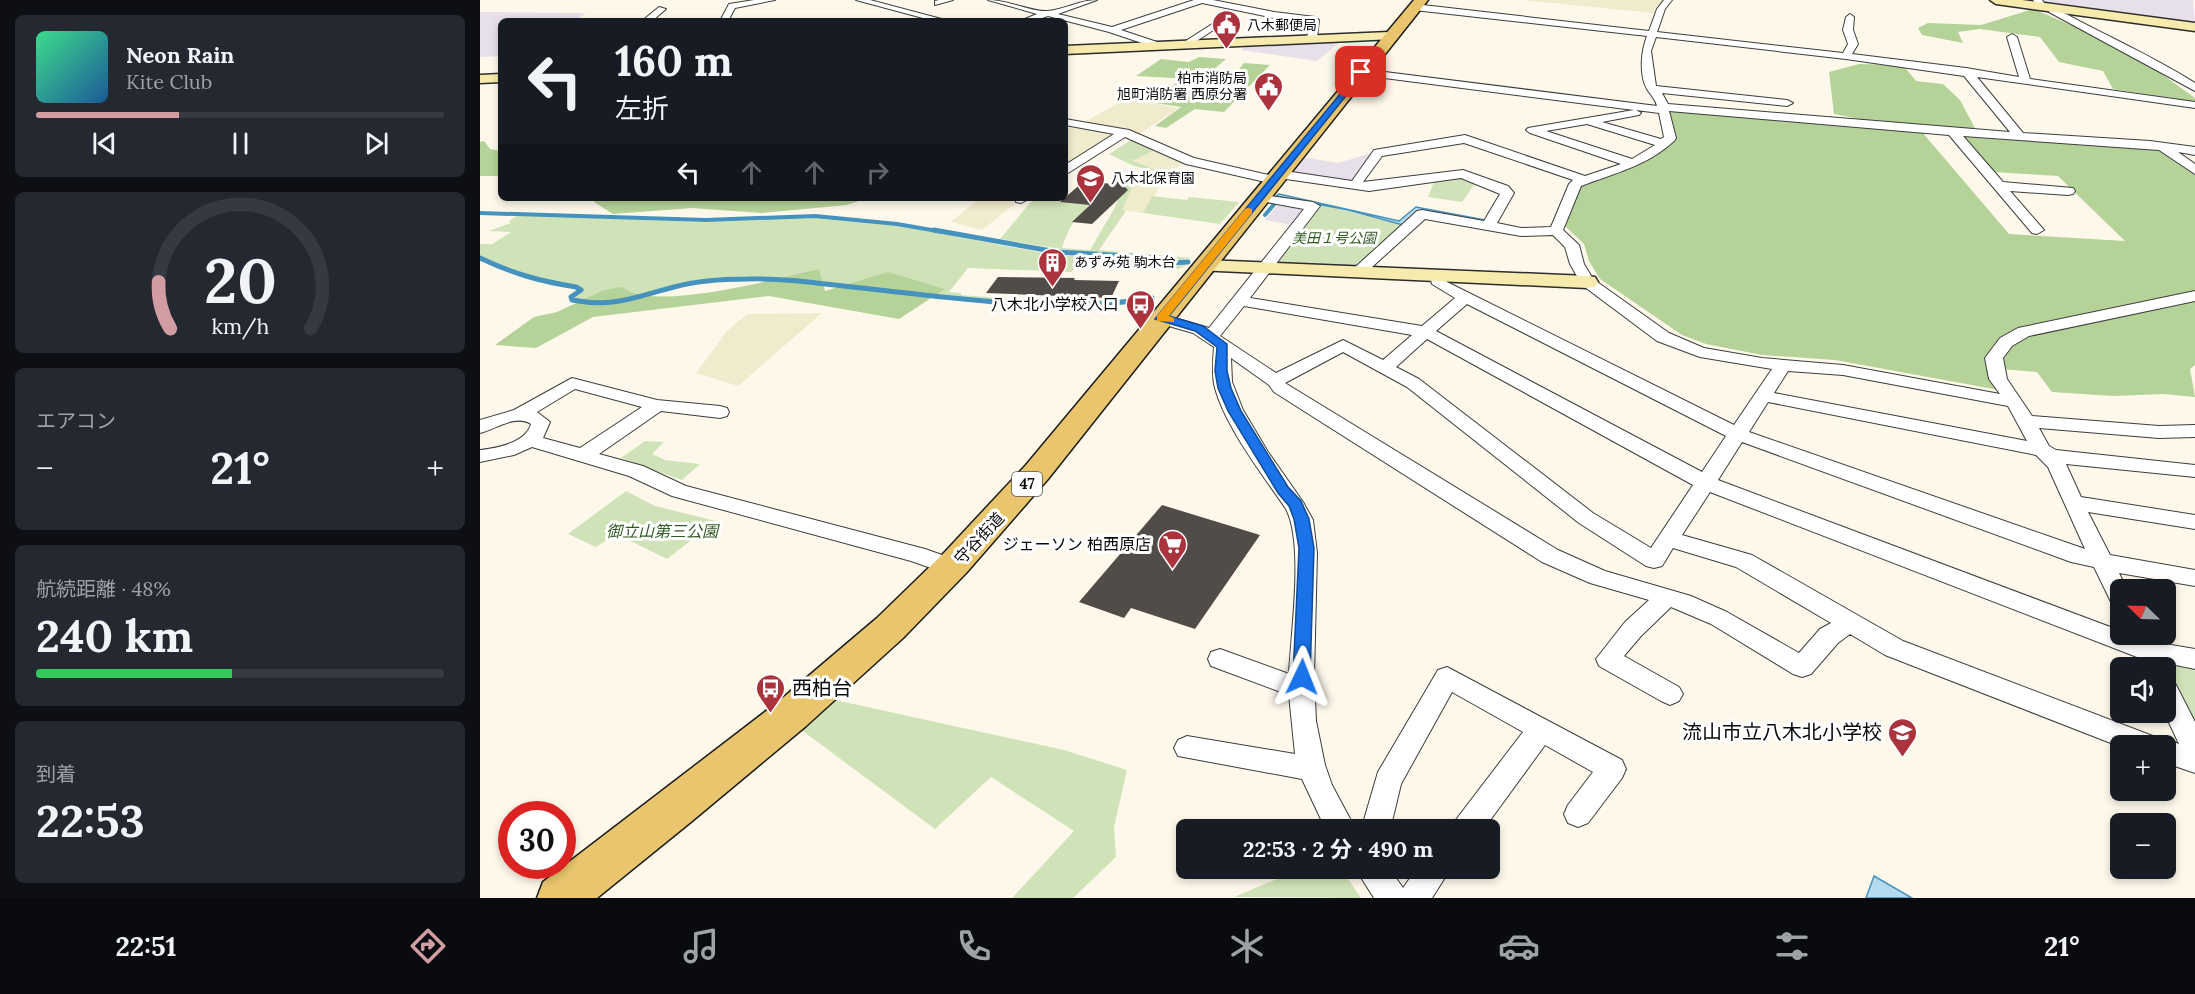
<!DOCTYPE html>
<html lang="ja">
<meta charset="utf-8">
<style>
body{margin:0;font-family:Lora,"Noto Sans JP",serif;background:#242831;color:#f1f3f6;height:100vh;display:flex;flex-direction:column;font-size:22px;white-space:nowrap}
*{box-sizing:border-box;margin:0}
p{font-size:20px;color:#9ea1a6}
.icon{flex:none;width:33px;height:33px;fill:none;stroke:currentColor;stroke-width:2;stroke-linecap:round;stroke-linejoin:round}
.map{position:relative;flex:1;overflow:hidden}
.sheet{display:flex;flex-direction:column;gap:15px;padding:15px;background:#0d0f14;width:480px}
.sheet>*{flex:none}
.guide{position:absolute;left:18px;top:18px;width:570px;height:183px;border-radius:9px;box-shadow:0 3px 9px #0003;background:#171b24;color:#f1f3f6;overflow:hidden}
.needle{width:39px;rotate:293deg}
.tools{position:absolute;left:1630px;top:579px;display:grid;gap:12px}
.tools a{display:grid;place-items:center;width:66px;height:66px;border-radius:9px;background:#171b24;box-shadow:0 3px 9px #0003;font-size:30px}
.speed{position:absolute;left:18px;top:801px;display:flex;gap:12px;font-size:30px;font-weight:700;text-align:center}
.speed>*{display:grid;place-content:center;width:78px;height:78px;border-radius:50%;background:#171b24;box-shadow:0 3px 9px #0003;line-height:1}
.speed .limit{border:9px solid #d22;background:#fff;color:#111}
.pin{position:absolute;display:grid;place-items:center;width:51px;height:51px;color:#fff;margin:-26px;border-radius:12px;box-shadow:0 3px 9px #0006}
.me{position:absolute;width:66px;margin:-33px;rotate:2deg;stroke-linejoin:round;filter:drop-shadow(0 0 4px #0008)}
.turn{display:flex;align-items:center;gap:21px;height:126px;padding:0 18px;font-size:27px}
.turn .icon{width:78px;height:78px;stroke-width:2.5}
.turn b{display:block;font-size:42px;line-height:51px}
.lanes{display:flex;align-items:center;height:57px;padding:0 18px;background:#0003;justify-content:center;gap:30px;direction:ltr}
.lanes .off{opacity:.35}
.big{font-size:45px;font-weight:700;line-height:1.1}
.sheet .card{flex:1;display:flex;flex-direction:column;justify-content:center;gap:9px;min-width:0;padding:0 21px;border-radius:9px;background:#242831}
.sheet .dial{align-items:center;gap:0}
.dial svg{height:156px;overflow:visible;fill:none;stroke:#363941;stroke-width:7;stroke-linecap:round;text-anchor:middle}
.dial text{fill:#f1f3f6;stroke:none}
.song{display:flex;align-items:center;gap:18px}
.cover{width:72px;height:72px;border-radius:9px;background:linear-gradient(135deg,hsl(150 70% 55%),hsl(210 70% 35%))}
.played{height:6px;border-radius:3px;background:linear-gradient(90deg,#d19da3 35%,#363941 35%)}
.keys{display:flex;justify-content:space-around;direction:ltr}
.heat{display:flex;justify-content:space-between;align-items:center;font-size:33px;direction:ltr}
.charge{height:9px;border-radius:4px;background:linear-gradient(90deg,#34c759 48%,#363941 0)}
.trip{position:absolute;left:696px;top:819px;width:324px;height:60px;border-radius:9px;background:#171b24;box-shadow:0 3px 9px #0003;font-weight:700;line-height:60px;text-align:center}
.tab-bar{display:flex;height:96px;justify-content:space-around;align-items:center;background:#090b0e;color:#9ea1a6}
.tab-bar .icon{width:42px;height:42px}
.tab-bar .active{color:#d19da3}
.tab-bar b{font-size:27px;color:#f1f3f6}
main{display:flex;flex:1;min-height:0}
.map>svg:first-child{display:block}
.industrial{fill:#e7dfe9}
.farmland{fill:#f0ebcd}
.green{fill:#d0e3b8}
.forest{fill:#b5d299}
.water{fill:#b4dbef;stroke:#4492bd;stroke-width:1.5}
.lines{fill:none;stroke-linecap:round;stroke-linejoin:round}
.stream-far1{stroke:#4492bd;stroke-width:4}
.stream{stroke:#4492bd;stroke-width:5}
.building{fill:#524c48}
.street-casing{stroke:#3d3d3d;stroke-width:2}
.secondary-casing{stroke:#2c2c2c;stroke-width:3}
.primary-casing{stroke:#1b1b1b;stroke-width:3}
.street{fill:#fff;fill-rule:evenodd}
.secondary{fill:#f6ebac;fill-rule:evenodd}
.primary{fill:#e9c66e;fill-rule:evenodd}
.route{fill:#1a73e8;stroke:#114b97;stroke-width:1.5}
.slow{fill:#f59e0b}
.labels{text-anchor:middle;stroke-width:6;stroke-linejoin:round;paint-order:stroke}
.far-poi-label{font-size:14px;fill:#0a0a0a;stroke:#fff;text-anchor:start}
.far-park-label{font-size:14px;font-style:italic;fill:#315a23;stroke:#fff}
.shield{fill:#fff;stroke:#545454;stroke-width:1.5}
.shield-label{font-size:15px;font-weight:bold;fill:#0a0a0a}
.poi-label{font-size:16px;fill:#0a0a0a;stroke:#fff;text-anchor:end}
.park-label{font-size:16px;font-style:italic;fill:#315a23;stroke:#fff}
.street-label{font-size:16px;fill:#0a0a0a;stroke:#fff}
.near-poi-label{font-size:20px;fill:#0a0a0a;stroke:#fff;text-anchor:start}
</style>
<main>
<section class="sheet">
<div class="card">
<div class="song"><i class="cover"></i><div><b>Neon Rain</b><p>Kite Club</p></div></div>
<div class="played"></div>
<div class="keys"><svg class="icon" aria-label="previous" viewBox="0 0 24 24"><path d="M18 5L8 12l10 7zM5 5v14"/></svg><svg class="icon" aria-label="pause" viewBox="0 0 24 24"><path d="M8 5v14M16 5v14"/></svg><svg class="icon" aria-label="next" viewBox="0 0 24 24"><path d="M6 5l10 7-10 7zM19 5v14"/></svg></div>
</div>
<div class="card dial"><svg viewBox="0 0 100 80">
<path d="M14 69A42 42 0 1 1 86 69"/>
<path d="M14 69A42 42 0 0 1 8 45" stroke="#d19da3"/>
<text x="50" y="56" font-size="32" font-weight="700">20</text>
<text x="50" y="72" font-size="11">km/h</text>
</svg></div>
<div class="card"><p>エアコン</p>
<div class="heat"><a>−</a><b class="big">21°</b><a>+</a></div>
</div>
<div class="card"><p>航続距離 · 48%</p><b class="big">240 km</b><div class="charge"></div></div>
<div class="card"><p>到着</p><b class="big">22:53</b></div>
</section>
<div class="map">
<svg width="1715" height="898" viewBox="0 0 1715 898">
<rect width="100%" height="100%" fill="#fdf8ea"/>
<g class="industrial">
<polygon points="1562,0 1713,0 1715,25 1569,6"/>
<polygon points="0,12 106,13 95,21 21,21 21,56 0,57"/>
<polygon points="864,39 837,61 761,50 769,44"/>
<polygon points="892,153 874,179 870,181 810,172 822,157 858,163"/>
<polygon points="799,203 821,207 824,210 813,225 785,220"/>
</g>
<g class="farmland">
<polygon points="1042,0 1184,0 1173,13"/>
<polygon points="666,88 683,91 666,102 699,108 659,134 604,122"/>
<polygon points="595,125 638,134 603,153 585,166 585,131"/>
<polygon points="676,150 704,162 692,172 687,171 685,174 654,160"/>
<polygon points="668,182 680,186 663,213 641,210 654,183"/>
<polygon points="500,198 505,198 537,202 502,230 471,222"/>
<polygon points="342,313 258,386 216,373 247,331 267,314"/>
</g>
<g class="green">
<path d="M654,138L676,150L654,160L650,159L676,170L680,186L668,182L654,183L642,210L646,211L619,250L712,258L694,261L668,255L599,252L520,239L550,203L558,198H581L578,201L611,204C593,221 589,227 582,248L610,250L634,209L647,179H673L669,170L654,166L629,154Z"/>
<polygon points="974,176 996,182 982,202 948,197 955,179"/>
<polygon points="672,196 707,200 709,197 759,202 740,224 663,213"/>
<polygon points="842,205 923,225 876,266 867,268 803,266 799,262"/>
<polygon points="38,215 219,222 335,217 416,225 574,255 665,259 692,266 707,265 698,269 672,263 604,261 591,272 488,268 469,292 481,293 481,295 533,299 634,300 670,296 643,302 533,302 336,282 260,278 190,286 163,297 101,301 94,297 101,290 101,287 57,279 0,256 0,244 12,244 31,232 9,231 31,223 29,221"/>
<polygon points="165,441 184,442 172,454 185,460 220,464 202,480 141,458"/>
<polygon points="146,491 175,506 236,521 187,559 136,534 116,547 88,534"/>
<polygon points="1689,662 1715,667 1715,727 1686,671"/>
<polygon points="355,700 584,750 647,770 634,827 636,857 593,898 532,898 594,831 511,777 455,829 320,729"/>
<polygon points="861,869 881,898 754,897 821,869"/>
</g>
<g class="forest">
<polygon points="1553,9 1610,33 1679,72 1715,98 1715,102 1633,89 1623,71 1579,62 1560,37 1500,29 1478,32 1483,43 1442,35 1438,28 1448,23 1501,25"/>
<polygon points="719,57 746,59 734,69 720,68 694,78 656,76 681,59 709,62"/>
<polygon points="764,63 790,65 744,112 715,109 686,128 675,126 701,107 669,102 696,83 745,86"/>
<polygon points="1379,64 1423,65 1436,81 1463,84 1480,100 1496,130 1400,123 1354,114 1349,72"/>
<path d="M1189,110L1442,132L1529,234L1645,241L1578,176L1513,172L1477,133L1675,147L1715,174V292L1523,337L1516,342L1507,359L1519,390L1355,360L1282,355L1226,344L1202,335L1120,279L1109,261L1104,244L1083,224L1101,185C1137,173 1169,165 1196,138L1187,111Z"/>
<polygon points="4,141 10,149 21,151 21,176 0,176 0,142"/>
<polygon points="116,198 387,198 367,205 281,213 212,208 133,214 114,202"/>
<path d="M339,269L345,291L408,272L465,289L419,319L289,296L113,317L56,348L15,345L54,317L77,312L124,290L142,287C173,313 299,278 339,269Z"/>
<path d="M1715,299V365L1710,369L1715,397L1683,394L1633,396L1572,392L1557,372L1522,369C1522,351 1531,346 1545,336Z"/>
</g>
<g class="water">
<polygon points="799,194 919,221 936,207 1005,220 999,221 940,211 923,225 868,210 796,196"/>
<polygon points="1394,876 1432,898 1386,898"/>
</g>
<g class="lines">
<g class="stream-far1">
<polyline points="0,213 226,220 335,216 417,224 463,232"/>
<polyline points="785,215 796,202"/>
</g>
<g class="stream">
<polyline points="454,230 577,252 666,257 693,263 708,262"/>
<path d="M0,258C34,274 59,281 96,287L101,290L91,297L92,300C135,308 154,297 194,287C216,281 244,279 267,279C302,278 337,283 372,287C469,297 575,315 672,298"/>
</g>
</g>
<g class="building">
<polygon points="638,180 648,190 612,224 592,222 610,205 580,202 604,181 633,184"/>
<polygon points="518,277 595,278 594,280 639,281 631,298 506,293"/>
<polygon points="682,505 780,535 715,629 651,608 644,618 599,602"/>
</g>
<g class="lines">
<defs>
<g id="street">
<polygon points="274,0 295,0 255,8 248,21 240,21 249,4"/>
<polygon points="376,0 390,0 469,21 454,21"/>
<polygon points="459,0 473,0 455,5 455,1"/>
<path d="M508,0C528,0 552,12 567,11C584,10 599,0 617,0L578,14L632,27L714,0H733L794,12L835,17L839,20L837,38L832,41L827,38L830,22L794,18L722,3L641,30L680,43V47L677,48L629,32L568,16L553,21H540L557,14Z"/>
<path d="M1184,0H1192L1185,9L1177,32L1363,53L1368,44L1363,30L1366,17L1370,14L1374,17L1373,30L1378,44L1372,54L1486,68L1539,77L1527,37L1532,34L1537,37L1550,79L1715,102V108L1497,77L1543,133L1670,141L1715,147V155L1698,152L1715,164V174L1679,150L1483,136L1523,182L1593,188L1595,191L1593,194L1588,195L1530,191L1564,230L1557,234L1552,233L1469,135L1189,111L1196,138L1194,141C1167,166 1135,173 1101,186L1083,230L1099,245L1104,264L1113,279L1189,333L1224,348L1282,358L1363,365L1520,394L1509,379L1505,358L1520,338L1538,328L1715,291V301L1549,336L1532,346L1523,358L1527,379L1552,416L1679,426L1715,425V437L1679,438L1559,428L1569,446L1576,450L1715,465V477L1586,464L1601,497L1715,515V529L1608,512L1630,555L1715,570V586L1639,573L1647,590H1641V609L1633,606L1614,567L1591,562L1262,442L1238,480L1641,631V634H1651L1668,641L1715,649V669L1657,657L1230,492L1202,535L1272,555L1423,641L1678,738L1680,741L1686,739L1699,744L1684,712H1686V680L1695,683L1715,722V773L1686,763V746L1641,747L1405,655L1370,634L1358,643L1331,674L1322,677L1313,674L1231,624L1191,607L1161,636L1144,656L1199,687L1203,694L1199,701L1190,705L1181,701L1119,666L1116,659L1145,622L1169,600L1110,583L1062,562L794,392L789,385L751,358L752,382L763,410L788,452L823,502L833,520L837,553L834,676L836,721L845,765L852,785L876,830H846L822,779L698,756L694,748L698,740L707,736L815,754L809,695L731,666L728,659L731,652L740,649L809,674C811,632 824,543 806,509C783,475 743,424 734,384C732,372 733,360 734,347L713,333L675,322L673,319L681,314L729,328L824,209L775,200L773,197L775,194L833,202L840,206L770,298L942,326L975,298L952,284L950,276L953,273H963L967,282L1254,425L1292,369L1220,357L1177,341L1102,285L1090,264L1085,247L1073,235L1041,236L945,219L881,277H871L868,274L871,271L937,211L942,210L1004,221L1020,194L981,178L889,191L799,178V183L794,184L706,164L645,137L585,175V165L634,134L585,125V119L649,130L714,158L793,176V171L798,170L872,181L894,150L985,135L1105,176L1141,164L1050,133L1046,130L1048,128L1154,110L881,75L876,72L881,69L1177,106C1175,98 1171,96 1167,89C1159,75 1161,51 1167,36L934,10L930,7L934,4L1169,31L1177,9ZM1176,37L1366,59L1484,76L1530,132L1188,104L1182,93L1307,106L1313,103L1307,100L1176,86L1171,51ZM1156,110L1179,113L1184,137L1181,139L1122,122L1159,115L1161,113ZM1107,124L1175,145L1152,159L1066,131ZM984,143L1093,180L1089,184L1071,227L1041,228L1017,223L1034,193L1028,186L983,170L883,182L902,156ZM987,304L1246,436L1222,472L956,331ZM764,306L932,335L903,360L863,340L796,373L740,336ZM947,339L1213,485L1171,548L1113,513L939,379L916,367ZM863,352L927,387L1099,523L1166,566L1174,568L1182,566L1193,548L1256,567L1351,623L1340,629L1319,653L1247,612L1211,596L1125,571L1078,550L805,383ZM1308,371L1363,375L1528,406L1547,441L1294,393ZM1288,402L1556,455L1568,467L1605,549L1269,432Z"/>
<polygon points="1553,0 1562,0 1566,6 1559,8"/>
<path d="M1570,6H1576L1577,9C1622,34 1671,55 1715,83V91L1569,12Z"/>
<polygon points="179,7 186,9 172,21 162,21"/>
<polygon points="740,19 747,21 709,46 701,44"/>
<polygon points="535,198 550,198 541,203 536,202"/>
<path d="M92,378L177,400L240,406L247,408L249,412L247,416L240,418L181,411L119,454L163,466L206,486L445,549L479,561L482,567L479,573L471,575L431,561L192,496L149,476L52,447L34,455L0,462V450C17,448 46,443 51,424C35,414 16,429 0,433V420L34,410ZM95,389L162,407L100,448L63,438L70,422L57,412Z"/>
<polygon points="967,667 1142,760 1146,769 1142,778 1108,823 1098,827 1088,823 1084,814 1088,805 1113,772 1065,745 1003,830 971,830 975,821 1043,732 972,692 921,784 910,830 881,830 898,772 958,670"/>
<polygon points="875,868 909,868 923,888 937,868 971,868 952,898 894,898"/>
</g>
<g id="secondary">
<polygon points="1510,0 1542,0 1715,23 1715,31 1516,4"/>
<polygon points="909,32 914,33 915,36 914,39 585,54 585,46"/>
<polygon points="21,74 21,82 0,83 0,75"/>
<polygon points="724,260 1107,276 1115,277 1118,282 1115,287 1107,288 717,270 714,266 717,262"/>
</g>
<polygon id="primary" points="934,0 948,0 568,479 487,572 423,638 326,726 212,821 117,898 57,898 63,882 298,702 397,618 463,554 546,465"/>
</defs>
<use href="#street" class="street-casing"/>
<use href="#secondary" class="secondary-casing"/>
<use href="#primary" class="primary-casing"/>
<use href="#street" class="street"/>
<use href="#secondary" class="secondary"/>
<use href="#primary" class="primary"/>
</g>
<polygon class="route" points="879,71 885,72 689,316 723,326 747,344 747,371 751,388 761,411 808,487 821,501 829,519 834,548 830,677 828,682 822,684 815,682 813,677 819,548 814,519 809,506 798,493 748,411 738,388 735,371 737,347 715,331 675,319"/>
<polygon class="slow" points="768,208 772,209 772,213 689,316 694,318 694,322 677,321 677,316 765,209"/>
<defs>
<symbol id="civic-pin" viewBox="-11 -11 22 30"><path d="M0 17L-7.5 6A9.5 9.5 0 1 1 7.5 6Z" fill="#aa333d" stroke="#fff"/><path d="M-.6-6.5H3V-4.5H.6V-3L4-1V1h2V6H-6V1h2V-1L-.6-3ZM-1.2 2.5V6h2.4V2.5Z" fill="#fff"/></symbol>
<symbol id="school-pin" viewBox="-11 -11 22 30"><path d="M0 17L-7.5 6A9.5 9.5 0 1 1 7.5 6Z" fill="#aa333d" stroke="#fff"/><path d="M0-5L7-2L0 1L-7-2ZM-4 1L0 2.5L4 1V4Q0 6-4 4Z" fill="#fff"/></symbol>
<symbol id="building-pin" viewBox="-11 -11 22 30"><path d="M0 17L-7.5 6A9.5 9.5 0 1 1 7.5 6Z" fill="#aa333d" stroke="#fff"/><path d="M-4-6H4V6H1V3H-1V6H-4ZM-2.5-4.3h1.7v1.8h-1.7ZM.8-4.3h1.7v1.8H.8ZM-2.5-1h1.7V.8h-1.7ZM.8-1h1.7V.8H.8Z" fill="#fff"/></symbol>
<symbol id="bus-pin" viewBox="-11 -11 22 30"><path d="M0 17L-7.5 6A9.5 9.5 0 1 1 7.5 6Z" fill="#aa333d" stroke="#fff"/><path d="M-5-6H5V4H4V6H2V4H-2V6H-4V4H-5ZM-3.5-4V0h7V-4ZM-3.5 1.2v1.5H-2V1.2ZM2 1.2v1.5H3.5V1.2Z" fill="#fff"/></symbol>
<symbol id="supermarket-pin" viewBox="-11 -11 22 30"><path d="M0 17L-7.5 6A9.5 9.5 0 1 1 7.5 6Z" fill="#aa333d" stroke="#fff"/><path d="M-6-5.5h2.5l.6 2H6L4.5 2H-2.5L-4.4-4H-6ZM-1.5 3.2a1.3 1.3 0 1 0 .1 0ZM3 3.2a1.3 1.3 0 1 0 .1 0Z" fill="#fff"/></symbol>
</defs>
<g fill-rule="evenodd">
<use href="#civic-pin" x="730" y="8" width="33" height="45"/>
<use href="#civic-pin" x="772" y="70" width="33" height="45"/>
<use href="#school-pin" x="594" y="162" width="33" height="45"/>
<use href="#building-pin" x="556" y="246" width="33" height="45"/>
<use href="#bus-pin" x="644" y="288" width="33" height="45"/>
<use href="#supermarket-pin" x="676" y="528" width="33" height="45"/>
<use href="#bus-pin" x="274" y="672" width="33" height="45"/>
<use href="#school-pin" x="1406" y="716" width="33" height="45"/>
</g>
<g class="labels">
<g class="far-poi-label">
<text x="767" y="30">八木郵便局</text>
<text x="767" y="83" text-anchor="end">柏市消防局<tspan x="767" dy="16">旭町消防署 西原分署</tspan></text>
<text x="631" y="183">八木北保育園</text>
<text x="594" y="267">あずみ苑 駒木台</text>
</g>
<g class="far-park-label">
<text x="854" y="243">美田１号公園</text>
</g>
<rect class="shield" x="532" y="472" width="30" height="24" rx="4.5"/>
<g class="shield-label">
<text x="547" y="489">47</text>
</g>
<g class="poi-label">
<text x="639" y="310">八木北小学校入口</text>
<text x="671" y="550">ジェーソン 柏西原店</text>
</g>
<g class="park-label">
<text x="182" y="537">御立山第三公園</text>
</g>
<g class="street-label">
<text transform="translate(499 538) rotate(-47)" y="6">守谷街道</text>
</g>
<g class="near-poi-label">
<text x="312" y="695">西柏台</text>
<text x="1402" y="739" text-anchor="end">流山市立八木北小学校</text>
</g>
</g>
</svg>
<div class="tools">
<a><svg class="needle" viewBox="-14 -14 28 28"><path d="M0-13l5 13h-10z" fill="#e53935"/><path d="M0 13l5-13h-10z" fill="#9ea1a6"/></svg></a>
<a><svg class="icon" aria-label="sound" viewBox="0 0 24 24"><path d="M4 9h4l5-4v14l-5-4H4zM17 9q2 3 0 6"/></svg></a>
<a>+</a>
<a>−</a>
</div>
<div class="speed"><div class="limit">30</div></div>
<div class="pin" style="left:881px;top:72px;background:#d93025"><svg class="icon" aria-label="arrive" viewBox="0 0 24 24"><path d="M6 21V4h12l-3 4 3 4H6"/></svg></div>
<svg class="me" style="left:822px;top:677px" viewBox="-20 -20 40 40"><path d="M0-17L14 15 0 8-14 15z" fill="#1a73e8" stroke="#fff" stroke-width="4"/></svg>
<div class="trip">22:53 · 2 分 · 490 m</div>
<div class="guide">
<div class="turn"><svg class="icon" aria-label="left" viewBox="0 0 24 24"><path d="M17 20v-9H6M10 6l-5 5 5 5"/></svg><div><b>160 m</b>左折</div></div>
<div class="lanes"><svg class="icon" aria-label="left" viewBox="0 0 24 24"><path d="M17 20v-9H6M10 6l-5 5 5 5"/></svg><svg class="icon off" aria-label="ahead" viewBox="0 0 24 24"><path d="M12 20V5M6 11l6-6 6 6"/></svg><svg class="icon off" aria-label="ahead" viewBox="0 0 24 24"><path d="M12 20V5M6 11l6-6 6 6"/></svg><svg class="icon off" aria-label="right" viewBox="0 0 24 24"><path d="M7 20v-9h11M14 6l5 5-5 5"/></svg></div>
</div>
</div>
</main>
<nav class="tab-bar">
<b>22:51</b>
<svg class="icon active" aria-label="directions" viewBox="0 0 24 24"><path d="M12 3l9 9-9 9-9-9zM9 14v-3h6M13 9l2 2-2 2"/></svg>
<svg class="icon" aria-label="music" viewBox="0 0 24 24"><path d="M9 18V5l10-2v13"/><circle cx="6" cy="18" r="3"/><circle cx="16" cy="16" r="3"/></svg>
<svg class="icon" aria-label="phone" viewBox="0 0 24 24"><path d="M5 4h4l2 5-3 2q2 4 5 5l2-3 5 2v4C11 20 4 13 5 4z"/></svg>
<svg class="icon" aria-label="climate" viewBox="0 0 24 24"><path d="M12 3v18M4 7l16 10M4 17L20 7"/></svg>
<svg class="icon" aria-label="car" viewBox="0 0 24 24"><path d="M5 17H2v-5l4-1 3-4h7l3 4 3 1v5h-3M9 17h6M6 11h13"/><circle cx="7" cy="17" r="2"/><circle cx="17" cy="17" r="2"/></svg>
<svg class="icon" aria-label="filters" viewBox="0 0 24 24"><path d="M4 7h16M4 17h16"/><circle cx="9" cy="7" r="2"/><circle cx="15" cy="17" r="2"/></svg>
<b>21°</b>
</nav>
